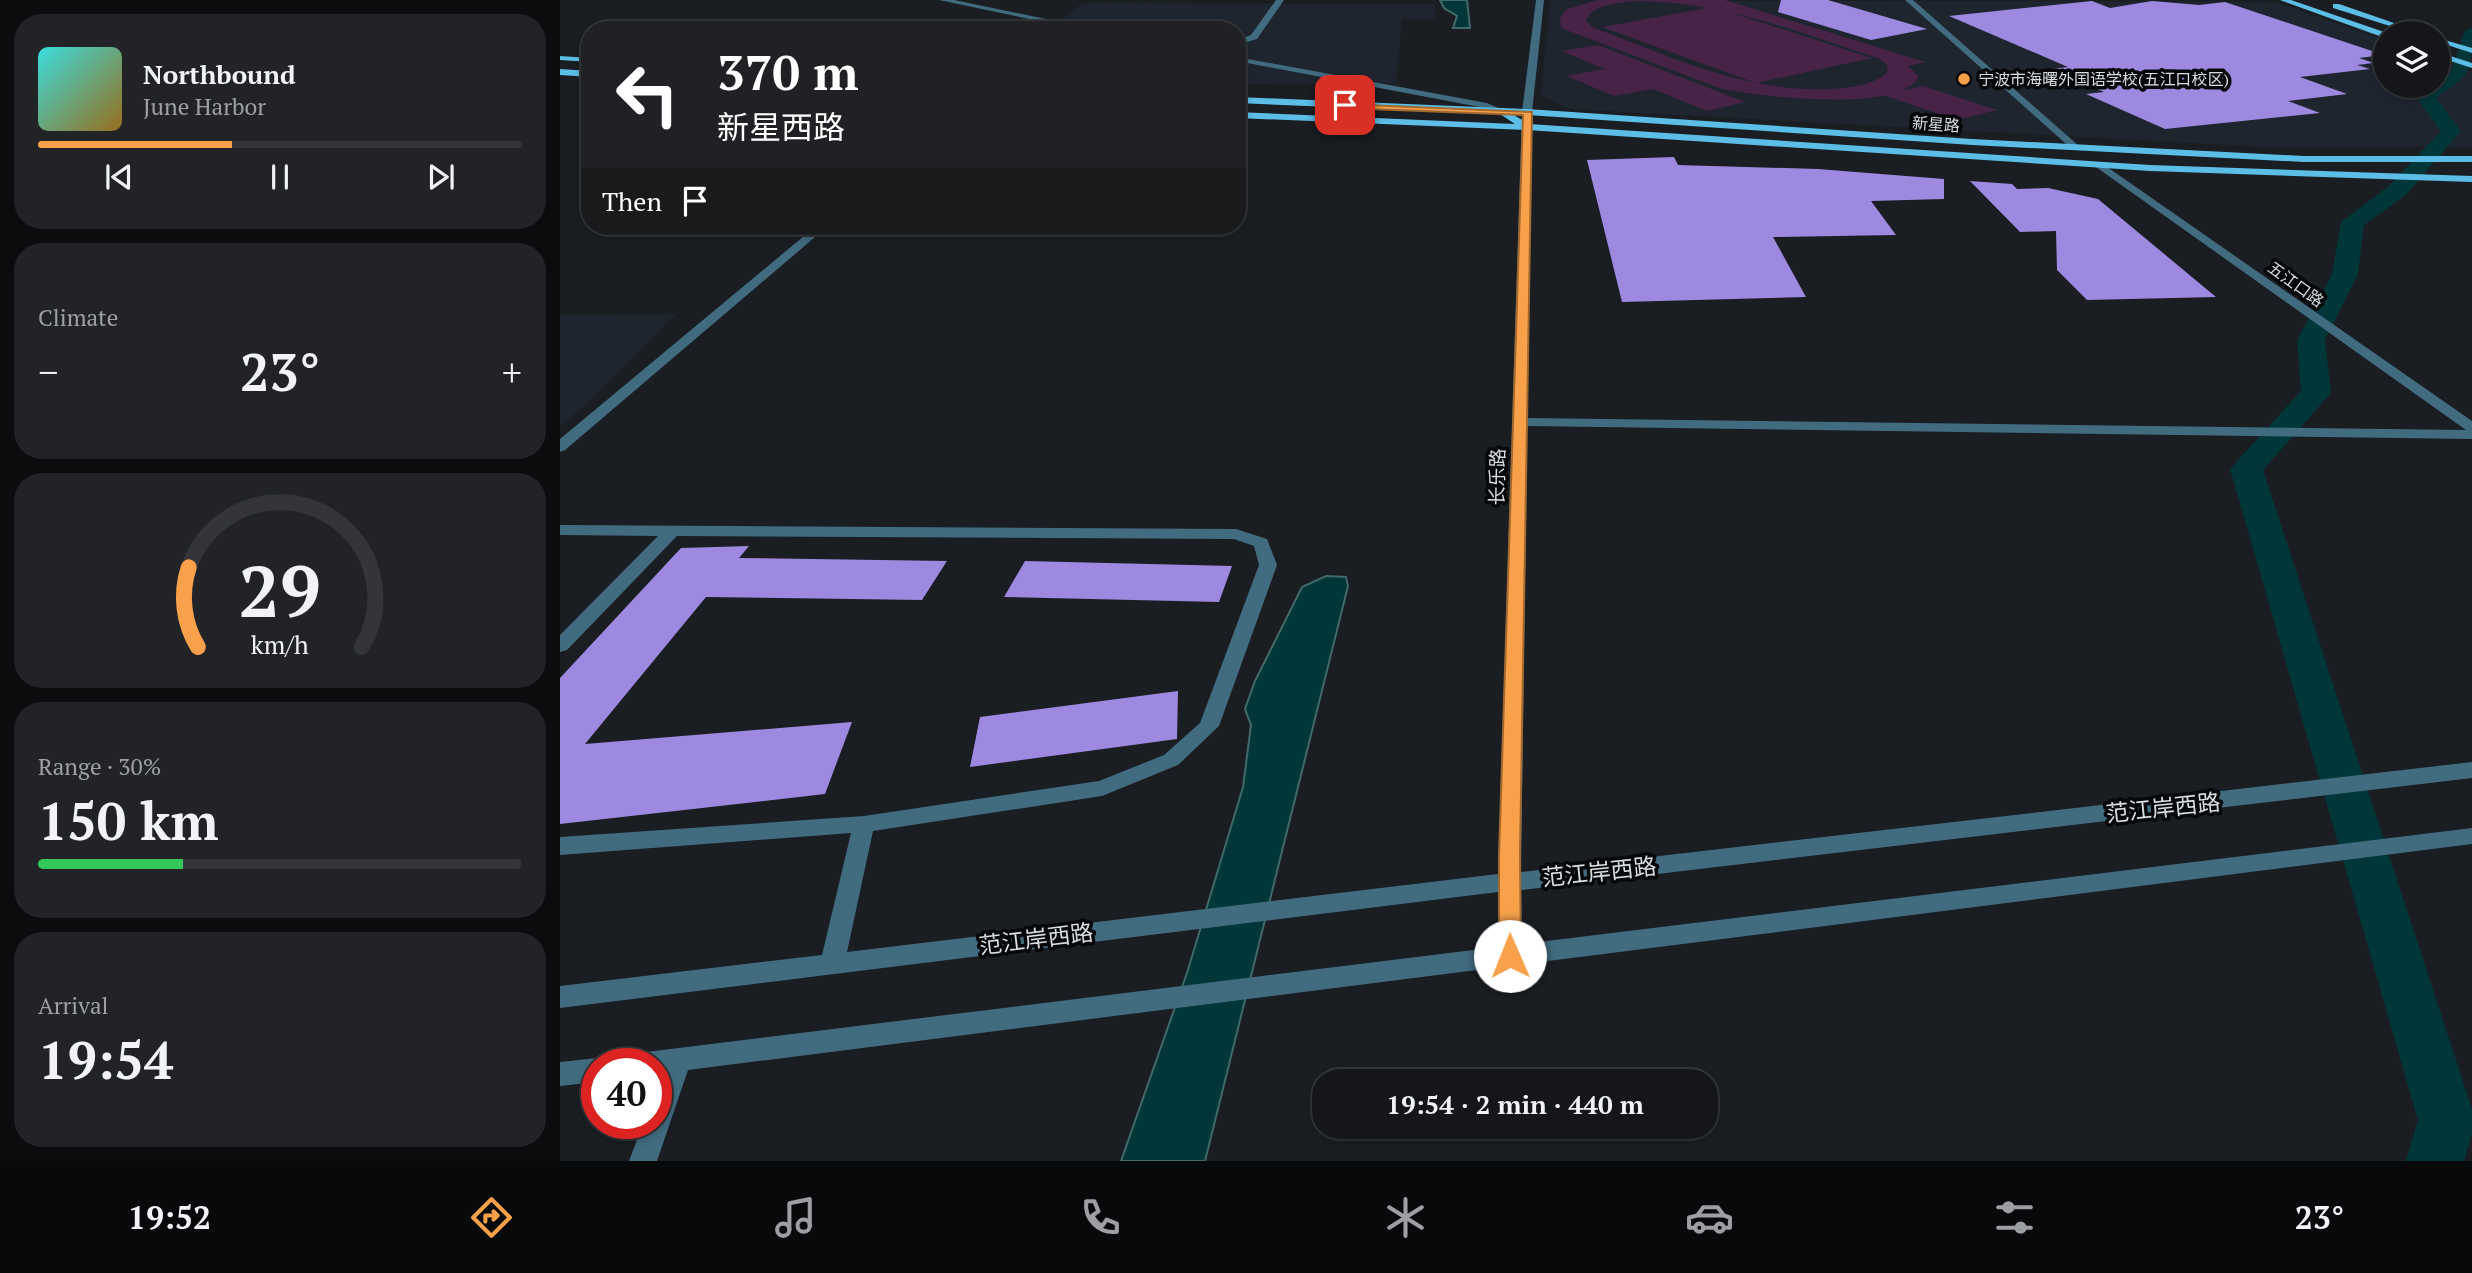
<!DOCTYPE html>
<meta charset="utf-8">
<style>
body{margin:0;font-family:"PT Serif","Noto Sans SC",serif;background:#212327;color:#f1f3f6;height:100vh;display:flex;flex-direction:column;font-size:26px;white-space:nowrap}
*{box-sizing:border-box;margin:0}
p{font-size:23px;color:#9d9fa2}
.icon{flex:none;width:38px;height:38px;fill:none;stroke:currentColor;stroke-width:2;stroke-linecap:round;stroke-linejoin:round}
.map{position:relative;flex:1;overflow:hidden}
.sheet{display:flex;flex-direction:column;gap:14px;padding:14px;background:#0b0c0e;width:560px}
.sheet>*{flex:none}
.hud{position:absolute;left:21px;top:21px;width:665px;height:214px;border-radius:28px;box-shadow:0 4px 10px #0003,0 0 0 2px #333539;background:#202124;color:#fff;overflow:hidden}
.controls{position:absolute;left:1813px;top:21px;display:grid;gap:14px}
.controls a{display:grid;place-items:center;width:77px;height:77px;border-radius:50%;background:#14161a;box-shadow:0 4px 10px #0003,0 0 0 2px #333539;font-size:35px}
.speed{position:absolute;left:21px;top:1048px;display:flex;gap:14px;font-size:35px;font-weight:700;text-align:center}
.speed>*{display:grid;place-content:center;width:91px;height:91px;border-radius:50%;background:#14161a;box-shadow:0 4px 10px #0003,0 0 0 2px #333539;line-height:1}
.speed .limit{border:10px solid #d22;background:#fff;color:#111}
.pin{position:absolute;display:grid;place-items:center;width:60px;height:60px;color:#fff;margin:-30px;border-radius:14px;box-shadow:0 4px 10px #0006}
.me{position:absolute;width:77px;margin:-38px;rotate:359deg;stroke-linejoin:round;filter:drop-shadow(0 0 5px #0008)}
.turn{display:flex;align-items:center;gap:24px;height:147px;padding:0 21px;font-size:32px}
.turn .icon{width:91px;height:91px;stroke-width:2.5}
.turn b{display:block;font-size:49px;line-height:60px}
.then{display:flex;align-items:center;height:66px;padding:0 21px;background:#0003;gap:14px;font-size:26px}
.big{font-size:52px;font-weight:600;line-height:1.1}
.sheet .widget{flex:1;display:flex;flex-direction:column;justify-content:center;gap:10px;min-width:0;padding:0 24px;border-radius:28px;background:#212327}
.sheet .dial{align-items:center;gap:0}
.dial svg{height:182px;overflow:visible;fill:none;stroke:#333539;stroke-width:7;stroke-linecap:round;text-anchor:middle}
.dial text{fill:#f1f3f6;stroke:none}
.song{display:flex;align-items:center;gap:21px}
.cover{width:84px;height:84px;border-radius:10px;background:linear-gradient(135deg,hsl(180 70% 55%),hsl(40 70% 35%))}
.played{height:7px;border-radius:4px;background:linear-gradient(90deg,#f8a14a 40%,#333539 40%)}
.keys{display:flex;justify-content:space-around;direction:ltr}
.heat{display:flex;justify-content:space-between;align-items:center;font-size:38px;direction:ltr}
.charge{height:10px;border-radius:5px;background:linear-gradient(90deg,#34c759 30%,#333539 0)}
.trip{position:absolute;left:752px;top:1069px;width:406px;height:70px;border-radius:28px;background:#14161a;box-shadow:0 4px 10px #0003,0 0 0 2px #333539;font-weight:600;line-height:70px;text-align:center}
.menu{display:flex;height:112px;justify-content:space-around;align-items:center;background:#08090a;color:#9d9fa2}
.menu .icon{width:49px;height:49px}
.menu .on{color:#f8a14a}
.menu b{font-size:32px;color:#f1f3f6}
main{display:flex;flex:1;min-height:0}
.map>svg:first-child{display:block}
.built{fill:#1f252f}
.green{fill:#472348;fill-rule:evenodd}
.water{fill:#013738;stroke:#42696a;stroke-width:2}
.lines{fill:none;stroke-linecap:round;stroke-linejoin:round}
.canal{fill:#013738;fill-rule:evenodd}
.building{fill:#9e89e1}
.minor{fill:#416c80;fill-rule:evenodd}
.major{fill:#5cbde7;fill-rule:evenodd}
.route{fill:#f8a14a;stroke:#a16930;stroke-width:2}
.poi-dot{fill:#f8a14a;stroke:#060709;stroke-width:2.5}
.labels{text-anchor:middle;stroke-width:7;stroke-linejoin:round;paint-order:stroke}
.far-poi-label{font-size:16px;fill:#dadde0;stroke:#060709;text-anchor:start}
.far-street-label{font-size:16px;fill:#dadde0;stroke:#060709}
.street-label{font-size:19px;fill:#dadde0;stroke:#060709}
.near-street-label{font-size:23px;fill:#dadde0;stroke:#060709}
</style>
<main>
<section class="sheet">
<div class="widget">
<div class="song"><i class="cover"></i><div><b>Northbound</b><p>June Harbor</p></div></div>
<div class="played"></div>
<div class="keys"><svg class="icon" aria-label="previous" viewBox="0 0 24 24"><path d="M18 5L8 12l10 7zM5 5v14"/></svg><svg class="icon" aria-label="pause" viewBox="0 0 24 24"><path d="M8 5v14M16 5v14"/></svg><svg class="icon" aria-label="next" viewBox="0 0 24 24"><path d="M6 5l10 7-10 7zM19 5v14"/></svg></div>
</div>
<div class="widget"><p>Climate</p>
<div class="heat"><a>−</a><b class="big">23°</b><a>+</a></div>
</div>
<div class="widget dial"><svg viewBox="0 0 100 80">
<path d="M14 69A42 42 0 1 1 86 69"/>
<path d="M14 69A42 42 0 0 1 10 34" stroke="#f8a14a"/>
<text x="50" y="56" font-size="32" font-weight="700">29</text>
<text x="50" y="72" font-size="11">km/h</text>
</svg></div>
<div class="widget"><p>Range · 30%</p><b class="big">150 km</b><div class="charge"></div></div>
<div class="widget"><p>Arrival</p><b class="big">19:54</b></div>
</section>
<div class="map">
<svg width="1912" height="1161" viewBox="0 0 1912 1161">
<rect width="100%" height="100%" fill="#1a1d22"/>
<g class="built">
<polygon points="990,0 1714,2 1825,40 1825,86 1878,86 1878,59 1912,71 1912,147 1706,147 1008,109 981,95"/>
<polygon points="523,3 874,4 876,19 842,19 836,83 677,84 677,30 486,30"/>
<polygon points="116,314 30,401 0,426 0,315"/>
</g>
<g class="green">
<path d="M1037,0H1165L1365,62L1348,66L1359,77C1338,114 1199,96 1162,89L1001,28L1000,19L1005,10ZM1072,1C1159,0 1237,32 1318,58L1327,65L1328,71C1318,83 1299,86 1284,88C1194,97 1114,58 1032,27L1026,20C1033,4 1057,4 1072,1Z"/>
<polygon points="1153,7 1312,58 1196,83 1042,27"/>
<polygon points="1038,45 1185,102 1147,111 1093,89 1054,96 1007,76 1044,69 1002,51"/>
<polygon points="1363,86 1437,110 1397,120 1323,95"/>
</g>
<g class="water">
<polygon points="880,0 907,0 910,28 893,28 897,16 884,8"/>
<polygon points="766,576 786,577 788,586 645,1161 561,1161 627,973 683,787 691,725 685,709 695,681 742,587"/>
</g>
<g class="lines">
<path class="canal" d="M1912,27C1912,73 1912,73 1876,98L1901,131L1846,195L1804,225L1798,274L1765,340L1771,393L1703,470L1912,1109V1133L1904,1161H1846L1858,1120L1670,469L1741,391L1737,340L1772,274L1781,222L1830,185L1881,131L1856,97L1870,86H1878V81L1891,72L1904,32Z"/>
</g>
<g class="building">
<polygon points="1221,0 1268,0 1367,29 1311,40 1218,12"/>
<polygon points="1532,1 1550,8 1592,1 1639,5 1665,2 1824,55 1799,58 1814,63 1797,65 1810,69 1740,77 1787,94 1728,101 1760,113 1605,129 1526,94 1544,92 1491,69 1508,67 1389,16"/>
<polygon points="1114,157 1118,165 1258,169 1384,179 1384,199 1311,201 1336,235 1213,237 1246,297 1062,302 1027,160"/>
<polygon points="1410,181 1452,184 1457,189 1488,188 1538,199 1656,297 1527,300 1497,270 1496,231 1460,232"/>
<polygon points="189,546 179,558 387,561 362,600 146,597 25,744 292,722 265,794 0,824 0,678 121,548"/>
<polygon points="465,561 672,566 659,602 444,597"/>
<polygon points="618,691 617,739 410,767 420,717"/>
</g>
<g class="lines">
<g class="minor">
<polygon points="379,0 394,0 539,30 522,30"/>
<polygon points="716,0 724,0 697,39 677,45 677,40 691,35"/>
<polygon points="976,0 984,0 972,112 967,418 1906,430 1536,167 1536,163 1540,162 1912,421 1912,439 967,426 961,872 1912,762 1912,778 961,890 962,944 1912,828 1912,844 128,1070 97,1161 69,1161 83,1124 96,1124 96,1087 101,1074 96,1074 96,1064 73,1064 77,1056 86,1052 938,947 938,892 0,1008 0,986 262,955 291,833 0,855 0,837 304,816 539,781 604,755 640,723 699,565 694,546 674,539 117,536 7,650 0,652 0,635 98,536 0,535 0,525 676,529 707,539 717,565 659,726 618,765 542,796 313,831 287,952 938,874 962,112"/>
<polygon points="1345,0 1353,0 1519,146 1519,150 1513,150"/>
<polygon points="677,57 927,103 949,113 944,116 925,108 677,61"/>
<polygon points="256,226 268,226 5,450 0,452 0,439"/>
<polygon points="37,1058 47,1064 37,1064 37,1082 0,1086 0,1062"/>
</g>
<g class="major">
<polygon points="1720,0 1731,0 1827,33 1822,37"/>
<polygon points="1773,4 1779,4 1863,33 1852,33 1773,8"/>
<polygon points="1878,38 1912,48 1912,53 1878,42"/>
<polygon points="1878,52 1912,63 1912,68 1878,57"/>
<polygon points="0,56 30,58 30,62 0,60"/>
<polygon points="0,69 30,71 30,77 0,75"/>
<polygon points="677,97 967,109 1412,139 1744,156 1912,156 1912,162 1744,162 1412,145 952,114 969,124 1590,165 1912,176 1912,182 1590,171 967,130 677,118 677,112 955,124 940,114 677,103"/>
</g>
</g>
<polygon class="route" points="782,104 972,112 960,855 961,956 958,963 950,966 942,963 939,956 939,855 963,115 785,108"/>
<circle class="poi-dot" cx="1404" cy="79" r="7"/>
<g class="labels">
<g class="far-poi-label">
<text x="1418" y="85">宁波市海曙外国语学校(五江口校区)</text>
</g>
<g class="far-street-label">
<text transform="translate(1376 124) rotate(4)" y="6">新星路</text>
<text transform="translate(1736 284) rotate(36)" y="6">五江口路</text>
</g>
<g class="street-label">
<text transform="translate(937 477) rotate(-89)" y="7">长乐路</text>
</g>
<g class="near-street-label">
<text transform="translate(1603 808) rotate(-6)" y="8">范江岸西路</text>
<text transform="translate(1039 872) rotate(-6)" y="8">范江岸西路</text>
<text transform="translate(476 939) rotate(-7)" y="8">范江岸西路</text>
</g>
</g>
</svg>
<div class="controls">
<a><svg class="icon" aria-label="layers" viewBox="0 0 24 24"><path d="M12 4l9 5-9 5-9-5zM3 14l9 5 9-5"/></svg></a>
</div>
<div class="speed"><div class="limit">40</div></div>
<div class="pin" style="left:785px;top:105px;background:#d93025"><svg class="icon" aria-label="arrive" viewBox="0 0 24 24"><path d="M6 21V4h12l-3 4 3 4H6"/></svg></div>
<svg class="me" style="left:950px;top:956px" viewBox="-20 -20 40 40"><circle r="19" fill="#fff"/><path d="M0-13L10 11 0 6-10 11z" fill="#f8a14a"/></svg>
<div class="trip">19:54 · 2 min · 440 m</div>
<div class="hud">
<div class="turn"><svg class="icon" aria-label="left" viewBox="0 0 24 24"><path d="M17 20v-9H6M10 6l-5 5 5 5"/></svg><div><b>370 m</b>新星西路</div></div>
<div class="then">Then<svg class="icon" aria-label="arrive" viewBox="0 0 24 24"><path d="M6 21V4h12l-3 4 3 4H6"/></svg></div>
</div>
</div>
</main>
<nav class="menu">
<b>19:52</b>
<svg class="icon on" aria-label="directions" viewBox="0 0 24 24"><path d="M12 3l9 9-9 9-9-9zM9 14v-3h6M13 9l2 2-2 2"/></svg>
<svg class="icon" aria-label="music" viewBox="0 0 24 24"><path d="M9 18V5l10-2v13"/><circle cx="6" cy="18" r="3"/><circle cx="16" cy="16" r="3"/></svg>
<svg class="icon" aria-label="phone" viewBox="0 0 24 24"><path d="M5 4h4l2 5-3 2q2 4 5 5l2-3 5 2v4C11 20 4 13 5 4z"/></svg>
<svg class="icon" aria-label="climate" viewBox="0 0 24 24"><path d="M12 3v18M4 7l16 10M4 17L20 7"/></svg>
<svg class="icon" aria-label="car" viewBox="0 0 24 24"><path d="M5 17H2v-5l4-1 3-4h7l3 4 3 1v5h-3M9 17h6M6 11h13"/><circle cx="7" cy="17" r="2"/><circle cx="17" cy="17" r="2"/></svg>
<svg class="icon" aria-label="filters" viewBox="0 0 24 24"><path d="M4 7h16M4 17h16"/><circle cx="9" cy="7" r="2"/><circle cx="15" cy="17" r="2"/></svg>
<b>23°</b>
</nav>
